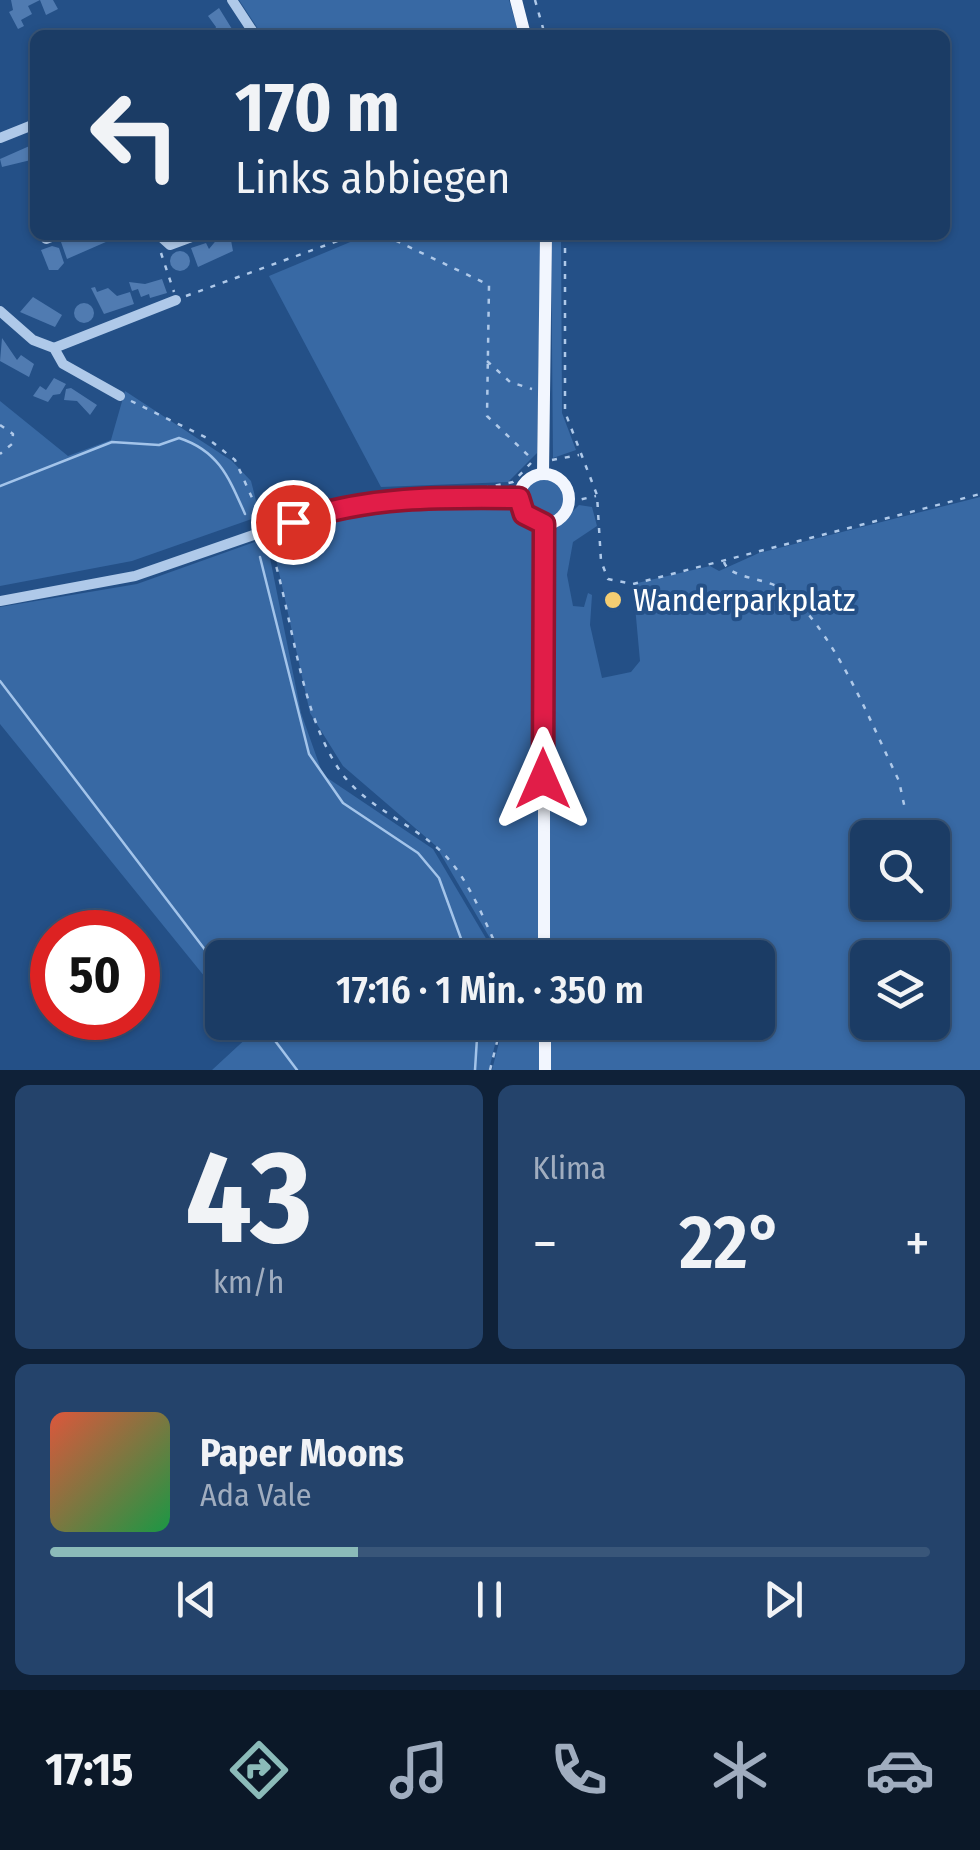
<!DOCTYPE html>
<html lang="de">
<meta charset="utf-8">
<style>
body{margin:0;font-family:"Fira Sans Condensed",sans-serif;background:#24436b;color:#f1f3f6;height:100vh;display:flex;flex-direction:column;font-size:38px;white-space:nowrap}
*{box-sizing:border-box;margin:0}
p{font-size:32px;color:#a0adbf}
.icon{flex:none;width:55px;height:55px;fill:none;stroke:currentColor;stroke-width:2;stroke-linecap:round;stroke-linejoin:round}
.map{position:relative;height:1070px;overflow:hidden}
.panel{display:flex;flex-direction:column;gap:15px;padding:15px;background:#0f2138;flex:1}
.panel>*{flex:none}
.top-card{position:absolute;left:30px;top:30px;width:920px;height:210px;border-radius:15px;box-shadow:0 2px 8px #0004,0 0 0 2px #395679;background:#1b3c65;color:#f1f3f6;overflow:hidden}
.buttons{position:absolute;left:850px;top:820px;display:grid;gap:20px}
.buttons a{display:grid;place-items:center;width:100px;height:100px;border-radius:15px;background:#1b3c65;box-shadow:0 2px 8px #0004,0 0 0 2px #395679;font-size:50px}
.speed{position:absolute;left:30px;top:910px;display:flex;gap:20px;font-size:50px;font-weight:700;text-align:center}
.speed>*{display:grid;place-content:center;width:130px;height:130px;border-radius:50%;background:#1b3c65;box-shadow:0 2px 8px #0004,0 0 0 2px #395679;line-height:1}
.speed .limit{border:15px solid #d22;background:#fff;color:#111}
.pin{position:absolute;display:grid;place-items:center;width:85px;height:85px;color:#fff;margin:-42px;border:5px solid #fff;border-radius:50%;box-shadow:0 2px 10px #0007}
.me{position:absolute;width:110px;margin:-55px;rotate:0deg;stroke-linejoin:round;filter:drop-shadow(0 0 8px #0008)}
.turn{display:flex;align-items:center;gap:35px;height:210px;padding:0 40px;font-size:45px}
.turn .icon{width:130px;height:130px;stroke-width:2.5}
.turn b{display:block;font-size:70px;line-height:85px}
.big{font-size:75px;font-weight:600;line-height:1.1}
.panel .widget{flex:1;display:flex;flex-direction:column;justify-content:center;gap:15px;min-width:0;padding:0 35px;border-radius:15px;background:#24436b}
.panel .dial{align-items:center;gap:0}
.dial b{font-size:130px;line-height:1}
.song{display:flex;align-items:center;gap:30px}
.cover{width:120px;height:120px;border-radius:15px;background:linear-gradient(135deg,hsl(10 70% 55%),hsl(140 70% 35%))}
.played{height:10px;border-radius:5px;background:linear-gradient(90deg,#8bbbb9 35%,#395679 35%)}
.keys{display:flex;justify-content:space-around;direction:ltr}
.heat{display:flex;justify-content:space-between;align-items:center;font-size:55px;direction:ltr}
.panel .tiles{flex:1;display:grid;gap:15px;grid-template-columns:1fr 1fr}
.widget:last-child{grid-column:span 2}
.trip{position:absolute;left:205px;top:940px;width:570px;height:100px;border-radius:15px;background:#1b3c65;box-shadow:0 2px 8px #0004,0 0 0 2px #395679;font-weight:600;line-height:100px;text-align:center}
.menu{display:flex;height:160px;justify-content:space-around;align-items:center;background:#0b1828;color:#a0adbf}
.menu .icon{width:70px;height:70px}
.menu .on{color:#8bbbb9}
.menu b{font-size:45px;color:#f1f3f6}
.map>svg:first-child{display:block}
.green{fill:#3869a4;fill-rule:evenodd}
.lines{fill:none;stroke-linecap:round;stroke-linejoin:round}
.stream{stroke:#a3c4ea;stroke-width:2.5}
.building{fill:#507bb1}
.path{stroke:#afc9e9;stroke-width:2.5;stroke-dasharray:5 8;stroke-linecap:butt}
.minor{stroke:#afc9e9;stroke-width:10}
.major{stroke:#f2f6fe;stroke-width:12}
.route-casing{stroke:#92132f;stroke-width:25}
.route{stroke:#e11d48;stroke-width:18}
.poi-dot{fill:#f4cd72;stroke:#245087;stroke-width:4}
.labels{text-anchor:middle;stroke-width:8;stroke-linejoin:round;paint-order:stroke}
.poi-label{font-size:32px;fill:#fff;stroke:#245087;text-anchor:start}
</style>
<div class="map">
<svg width="980" height="1070" viewBox="0 0 980 1070">
<rect width="100%" height="100%" fill="#245087"/>
<g class="green">
<polygon points="239,0 509,0 519,35 262,35"/>
<polygon points="367,235 541,235 537,453 508,482 381,487 269,276"/>
<polygon points="551,235 561,235 562,413 576,450 553,458"/>
<polygon points="125,391 232,461 251,481 260,516 132,561 0,586 0,401 68,456 111,440"/>
<circle cx="545" cy="498" r="21"/>
<path d="M980,497V1070H551L549,1023L758,1022V958L549,957L551,545L557,527L579,505L592,507L597,526L573,542L567,575L573,606L584,607L588,593L592,595L590,625L602,678L631,672L640,661L633,584L710,566L719,571L759,553ZM868,838H932V902H868ZM868,958H932V1022H868Z"/>
<path d="M408,506L516,509L536,536L540,957H501L436,846L343,766L310,713L271,536C317,519 359,507 408,506Z"/>
<polygon points="266,538 301,713 323,775 433,849 497,957 222,958 222,998 0,724 0,607 137,584"/>
<polygon points="243,1023 500,1023 489,1070 212,1070 251,1034"/>
<polygon points="504,1023 541,1023 541,1070 492,1070"/>
</g>
<g class="lines">
<g class="stream">
<path d="M0,486L112,442L159,445L179,438C219,451 229,478 245,514"/>
<polyline points="260,557 309,754 343,803 418,853 439,878 468,958"/>
<polyline points="0,681 222,972"/>
<polyline points="261,1022 297,1070"/>
<polyline points="475,1070 478,1022"/>
</g>
</g>
<g class="building">
<polygon points="11,0 53,0 58,9 46,15 40,0 28,6 32,14 21,20 24,26 18,29 9,12 13,10"/>
<polygon points="219,8 232,29 213,35 216,27 208,16"/>
<polygon points="34,144 35,159 2,167 0,159"/>
<polygon points="77,235 114,235 115,238 67,259 61,242 79,242"/>
<polygon points="230,235 233,251 198,267 191,248 206,243 209,249 219,237"/>
<polygon points="52,246 59,248 64,263 58,270 49,270 41,250"/>
<circle cx="180" cy="261" r="10"/>
<polygon points="162,279 167,293 150,298 149,294 141,297 138,289 132,291 129,282 145,284"/>
<polygon points="95,287 97,292 108,288 117,296 130,292 134,304 104,314 91,288"/>
<polygon points="33,297 62,315 55,327 20,312"/>
<circle cx="84" cy="313" r="10"/>
<polygon points="2,338 17,360 21,355 34,364 29,377 0,361"/>
<polygon points="54,378 66,384 60,394 53,395 48,402 33,396 40,386 46,390"/>
<polygon points="71,388 97,405 90,415 77,401 64,400 66,389"/>
</g>
<g class="lines">
<g class="path">
<polyline points="535,0 545,35"/>
<polyline points="384,235 489,285 487,416 533,460"/>
<polyline points="565,235 565,412 597,495 601,561 608,579 633,584 980,494"/>
<polyline points="161,253 174,292"/>
<polyline points="186,296 354,235"/>
<polyline points="487,361 510,382 532,389"/>
<polyline points="131,401 207,438 235,460 262,520"/>
<polyline points="0,425 13,434 12,444 0,454"/>
<polyline points="552,460 579,455"/>
<polyline points="483,488 513,482 531,463"/>
<polyline points="569,502 596,496"/>
<path d="M269,542C292,611 298,702 335,763C358,803 402,818 435,846C468,873 484,921 502,958"/>
<path d="M724,562C730,580 771,577 790,594C840,643 869,719 899,781L905,809"/>
<polyline points="490,1070 502,1022"/>
</g>
<g class="minor">
<polyline points="232,0 255,35"/>
<polyline points="0,138 35,124"/>
<polyline points="159,235 170,245 197,235"/>
<polyline points="46,239 56,235"/>
<polyline points="0,311 33,340 54,348 63,364 120,396"/>
<polyline points="54,348 176,300"/>
<polyline points="0,601 135,576 320,512 371,501 519,498"/>
</g>
<g class="major">
<polyline points="516,0 525,35"/>
<polyline points="543,474 546,235"/>
<circle cx="544" cy="499" r="25"/>
<polyline points="544,958 544,524"/>
<polyline points="545,1022 545,1070"/>
</g>
</g>
<g class="lines">
<defs>
<path id="route" d="M293,522C367,496 441,497 519,498L524,514L544,524L543,779"/>
</defs>
<use href="#route" class="route-casing"/>
<use href="#route" class="route"/>
</g>
<circle class="poi-dot" cx="613" cy="600" r="10"/>
<g class="labels">
<g class="poi-label">
<text x="633" y="611">Wanderparkplatz</text>
</g>
</g>
</svg>
<div class="buttons">
<a><svg class="icon" aria-label="search" viewBox="0 0 24 24"><circle cx="10" cy="10" r="6"/><path d="M15 15l6 6"/></svg></a>
<a><svg class="icon" aria-label="layers" viewBox="0 0 24 24"><path d="M12 4l9 5-9 5-9-5zM3 14l9 5 9-5"/></svg></a>
</div>
<div class="speed"><div class="limit">50</div></div>
<div class="pin" style="left:293px;top:522px;background:#d93025"><svg class="icon" aria-label="arrive" viewBox="0 0 24 24"><path d="M6 21V4h12l-3 4 3 4H6"/></svg></div>
<svg class="me" style="left:543px;top:779px" viewBox="-20 -20 40 40"><path d="M0-17L14 15 0 8-14 15z" fill="#e11d48" stroke="#fff" stroke-width="4"/></svg>
<div class="trip">17:16 · 1 Min. · 350 m</div>
<div class="top-card">
<div class="turn"><svg class="icon" aria-label="left" viewBox="0 0 24 24"><path d="M17 20v-9H6M10 6l-5 5 5 5"/></svg><div><b>170 m</b>Links abbiegen</div></div>
</div>
</div>
<section class="panel">
<div class="tiles">
<div class="widget dial"><b>43</b><p>km/h</p></div>
<div class="widget"><p>Klima</p>
<div class="heat"><a>−</a><b class="big">22°</b><a>+</a></div>
</div>
<div class="widget">
<div class="song"><i class="cover"></i><div><b>Paper Moons</b><p>Ada Vale</p></div></div>
<div class="played"></div>
<div class="keys"><svg class="icon" aria-label="previous" viewBox="0 0 24 24"><path d="M18 5L8 12l10 7zM5 5v14"/></svg><svg class="icon" aria-label="pause" viewBox="0 0 24 24"><path d="M8 5v14M16 5v14"/></svg><svg class="icon" aria-label="next" viewBox="0 0 24 24"><path d="M6 5l10 7-10 7zM19 5v14"/></svg></div>
</div>
</div>
</section>
<nav class="menu">
<b>17:15</b>
<svg class="icon on" aria-label="directions" viewBox="0 0 24 24"><path d="M12 3l9 9-9 9-9-9zM9 14v-3h6M13 9l2 2-2 2"/></svg>
<svg class="icon" aria-label="music" viewBox="0 0 24 24"><path d="M9 18V5l10-2v13"/><circle cx="6" cy="18" r="3"/><circle cx="16" cy="16" r="3"/></svg>
<svg class="icon" aria-label="phone" viewBox="0 0 24 24"><path d="M5 4h4l2 5-3 2q2 4 5 5l2-3 5 2v4C11 20 4 13 5 4z"/></svg>
<svg class="icon" aria-label="climate" viewBox="0 0 24 24"><path d="M12 3v18M4 7l16 10M4 17L20 7"/></svg>
<svg class="icon" aria-label="car" viewBox="0 0 24 24"><path d="M5 17H2v-5l4-1 3-4h7l3 4 3 1v5h-3M9 17h6M6 11h13"/><circle cx="7" cy="17" r="2"/><circle cx="17" cy="17" r="2"/></svg>
</nav>
